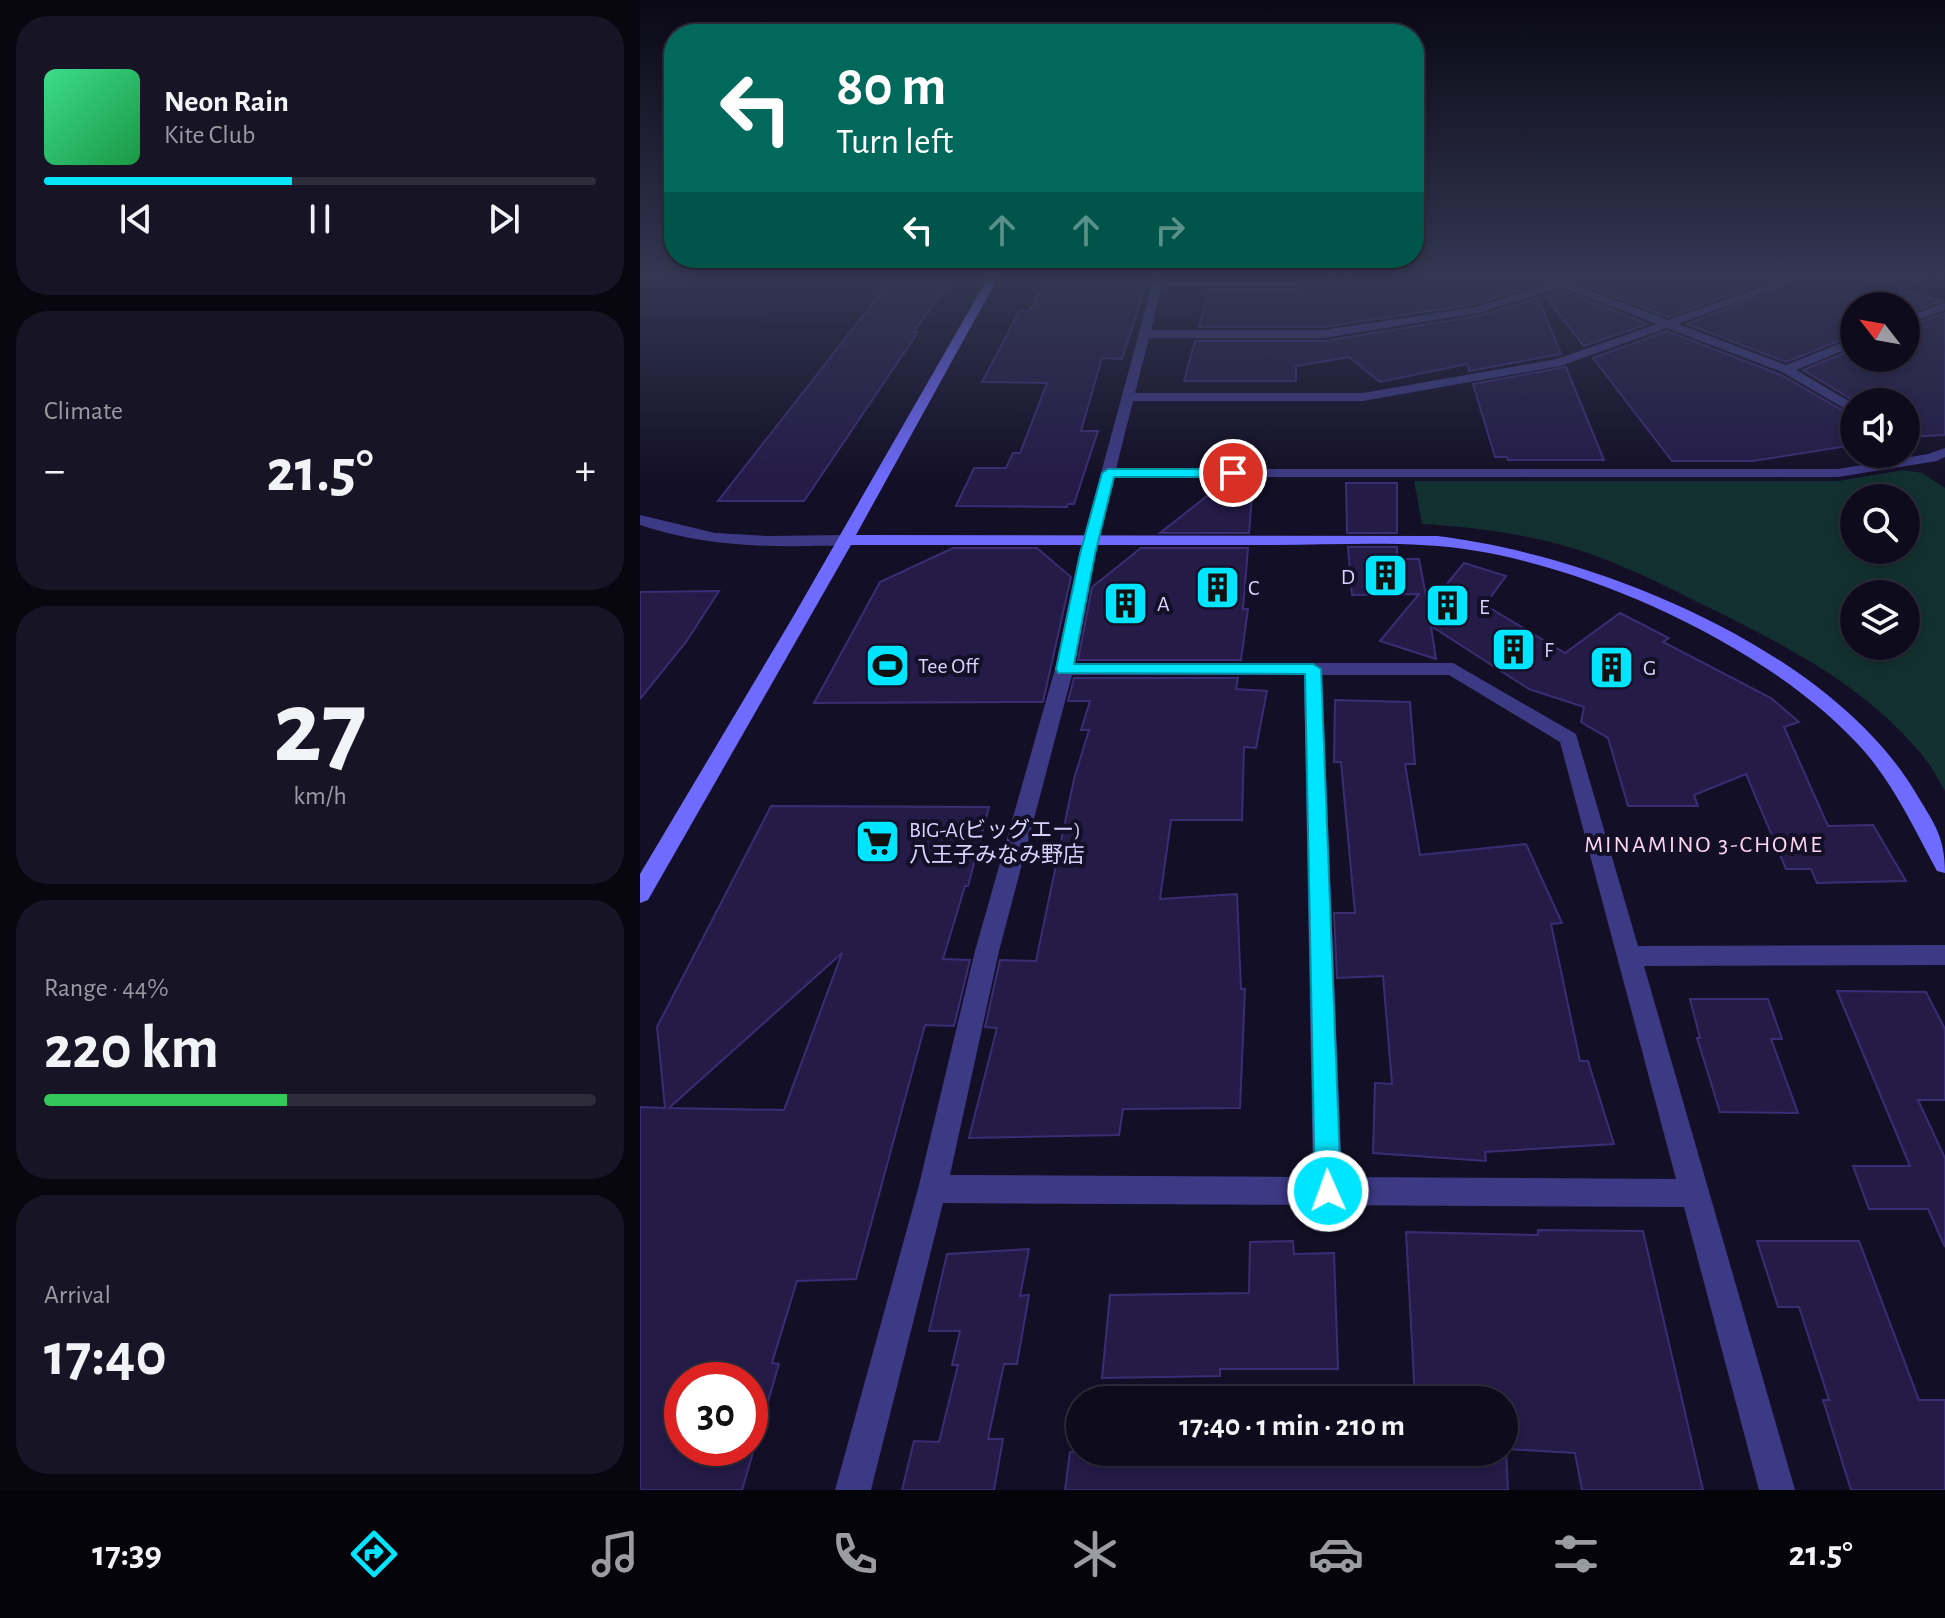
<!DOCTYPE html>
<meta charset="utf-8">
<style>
body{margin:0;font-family:"Alegreya Sans","Noto Sans JP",sans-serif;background:#171425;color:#f1f3f6;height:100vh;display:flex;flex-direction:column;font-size:30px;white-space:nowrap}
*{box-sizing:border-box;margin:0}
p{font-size:26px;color:#9b9ba3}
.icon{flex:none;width:44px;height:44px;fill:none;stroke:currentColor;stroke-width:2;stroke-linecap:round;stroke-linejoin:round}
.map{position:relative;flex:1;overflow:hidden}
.panel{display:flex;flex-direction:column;gap:16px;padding:16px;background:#08060f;width:640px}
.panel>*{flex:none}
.top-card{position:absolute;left:24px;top:24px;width:760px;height:244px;border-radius:32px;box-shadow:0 4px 12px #0003,0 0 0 2px #2e2b3b;background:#00695c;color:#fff;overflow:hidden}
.needle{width:52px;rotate:301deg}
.tools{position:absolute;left:1200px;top:292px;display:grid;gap:16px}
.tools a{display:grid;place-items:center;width:80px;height:80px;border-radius:50%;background:#0e0b1c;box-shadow:0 4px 12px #0003,0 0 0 2px #2e2b3b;font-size:40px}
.speed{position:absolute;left:24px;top:1362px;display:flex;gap:16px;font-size:40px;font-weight:700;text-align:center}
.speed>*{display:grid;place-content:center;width:104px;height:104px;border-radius:50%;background:#0e0b1c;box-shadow:0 4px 12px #0003,0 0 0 2px #2e2b3b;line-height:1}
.speed .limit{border:12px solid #d22;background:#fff;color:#111}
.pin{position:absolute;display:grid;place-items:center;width:68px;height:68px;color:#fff;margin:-34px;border:4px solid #fff;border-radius:50%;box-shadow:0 2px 8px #0007}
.me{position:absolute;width:88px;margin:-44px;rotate:358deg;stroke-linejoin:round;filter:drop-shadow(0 0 6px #0008)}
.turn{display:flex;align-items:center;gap:28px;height:168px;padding:0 40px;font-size:36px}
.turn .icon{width:104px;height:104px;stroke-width:2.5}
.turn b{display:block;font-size:56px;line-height:68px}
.lanes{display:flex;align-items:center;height:76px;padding:0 40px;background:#0003;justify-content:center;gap:40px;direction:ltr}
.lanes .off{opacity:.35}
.big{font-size:60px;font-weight:600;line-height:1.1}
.panel .widget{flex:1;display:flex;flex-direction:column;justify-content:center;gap:12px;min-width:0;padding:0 28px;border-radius:32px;background:#171425}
.panel .dial{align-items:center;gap:0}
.dial b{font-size:104px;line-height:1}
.song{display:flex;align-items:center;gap:24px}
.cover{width:96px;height:96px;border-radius:12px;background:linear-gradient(135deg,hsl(150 70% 55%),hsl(140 70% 35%))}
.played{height:8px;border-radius:4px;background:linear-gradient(90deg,#00e5ff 45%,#2e2b3b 45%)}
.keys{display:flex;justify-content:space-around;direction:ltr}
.heat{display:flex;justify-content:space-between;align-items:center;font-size:44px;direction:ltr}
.charge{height:12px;border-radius:6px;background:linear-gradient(90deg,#34c759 44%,#2e2b3b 0)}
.trip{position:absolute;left:426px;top:1386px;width:452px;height:80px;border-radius:40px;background:#0e0b1c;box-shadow:0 4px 12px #0003,0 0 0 2px #2e2b3b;font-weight:600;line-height:80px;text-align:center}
.dock{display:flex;height:128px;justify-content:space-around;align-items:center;background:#06040b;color:#9b9ba3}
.dock .icon{width:56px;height:56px}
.dock .selected{color:#00e5ff}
.dock b{font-size:36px;color:#f1f3f6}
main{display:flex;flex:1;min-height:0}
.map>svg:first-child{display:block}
.green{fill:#12302f;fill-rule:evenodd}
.building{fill:#241b47;stroke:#3b2d73;stroke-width:2;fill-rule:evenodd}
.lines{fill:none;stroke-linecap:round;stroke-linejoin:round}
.street{fill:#3d3a85;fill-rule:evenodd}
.secondary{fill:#6f6bff;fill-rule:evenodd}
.route{fill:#00e5ff;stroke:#0095a6;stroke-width:2}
.labels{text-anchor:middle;stroke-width:8;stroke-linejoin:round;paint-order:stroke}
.poi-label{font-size:22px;fill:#d9d4ff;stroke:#130f26;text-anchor:start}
.neighbourhood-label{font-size:24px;letter-spacing:2px;fill:#ffd6f0;stroke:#130f26}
</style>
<main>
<section class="panel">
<div class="widget">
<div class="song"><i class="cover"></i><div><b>Neon Rain</b><p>Kite Club</p></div></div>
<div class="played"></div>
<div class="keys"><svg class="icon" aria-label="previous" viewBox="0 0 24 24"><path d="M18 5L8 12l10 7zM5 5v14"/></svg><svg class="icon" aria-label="pause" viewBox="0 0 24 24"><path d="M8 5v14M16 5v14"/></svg><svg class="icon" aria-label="next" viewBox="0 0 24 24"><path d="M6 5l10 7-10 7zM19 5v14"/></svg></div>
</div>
<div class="widget"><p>Climate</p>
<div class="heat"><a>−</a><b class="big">21.5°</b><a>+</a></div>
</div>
<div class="widget dial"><b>27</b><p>km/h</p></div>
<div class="widget"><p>Range · 44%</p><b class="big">220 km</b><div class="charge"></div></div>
<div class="widget"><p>Arrival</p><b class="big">17:40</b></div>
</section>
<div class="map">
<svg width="1305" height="1490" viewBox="0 0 1305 1490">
<rect width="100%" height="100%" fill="#130f26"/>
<path class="green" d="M1263,470L1282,473L1305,488V791C1297,777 1289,762 1278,750C1224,687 1151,648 1078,612C1045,596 1013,579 979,565C917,538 849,528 782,524L774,481H1198ZM1214,498H1266V550H1214ZM1214,594H1266V646H1214Z"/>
<g class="building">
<polygon points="261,274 316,274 273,332 278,332 164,501 78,501 254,276"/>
<polygon points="452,274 510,274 482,359 462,358 441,431 458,431 434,504 428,504 427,507 316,506 334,468 366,468 373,453 380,453 407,383 342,382 380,310 390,311 407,277"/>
<polygon points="573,274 688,274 572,277"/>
<polygon points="727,274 889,274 904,282 896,285 888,275 893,286 835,304 684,327 559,327 569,289 657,289"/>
<polygon points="961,274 1148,274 1028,317 941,284"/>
<polygon points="1175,274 1294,274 1260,289 1302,301 1266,314 1266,306 1214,306 1214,335 1146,362 1047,324"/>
<polygon points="922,290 1008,324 944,346 905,296"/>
<polygon points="898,298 921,354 829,371 827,364 740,382 709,357 656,366 656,381 544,381 555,341 684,341 838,316"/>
<polygon points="1305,313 1305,435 1266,437 1266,402 1216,402 1163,370 1214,349 1214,358 1266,358 1266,327"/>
<polygon points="1027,331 1141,375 1214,417 1214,445 1113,461 1032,461 953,358"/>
<polygon points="926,367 964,460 868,460 867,457 855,457 833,384"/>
<polygon points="706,483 757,483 757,533 707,533"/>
<polygon points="613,484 609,533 520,533 581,485"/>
<polygon points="708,547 757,547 757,559 779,559 788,607 824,563 866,576 845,605 925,653 980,613 1029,638 1023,642 1131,698 1159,722 1144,727 1188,826 1233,825 1266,881 1177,883 1171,869 1146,869 1106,774 1054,795 1058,806 988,806 968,738 941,722 944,707 889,689 791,626 796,659 740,641 779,594 712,595"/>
<polygon points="313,548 397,548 431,577 403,702 174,703 240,582"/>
<polygon points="501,548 608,548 603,609 608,609 601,660 438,660 452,587"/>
<polygon points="79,591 46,642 0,699 0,592"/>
<polygon points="434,678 598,678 596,689 627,691 616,748 604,747 602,820 531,820 520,899 597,894 601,989 605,989 600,1108 483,1109 479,1135 329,1138 357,1028 345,1027 360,960 396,961 434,779 449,730 441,730 450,701 428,701"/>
<polygon points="695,700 770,702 775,764 765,764 780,855 886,844 922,923 911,924 940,1061 948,1061 974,1144 845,1152 846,1161 733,1153 735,1083 752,1084 743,976 697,978 694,913 715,913 701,762 694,762"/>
<path d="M131,806L349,807L328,886H325L303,959L330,960L314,1026L285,1025L216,1279L157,1281L132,1363L139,1364L102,1490H0V1107L25,1108L17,1027ZM202,953L144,1110L29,1108ZM42,1380H110V1448H42Z"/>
<polygon points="1197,991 1286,992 1305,1029 1305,1100 1278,1100 1305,1158 1305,1247 1288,1209 1229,1209 1213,1166 1270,1166"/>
<polygon points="1050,999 1128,999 1142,1039 1131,1039 1158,1113 1080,1112 1057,1038 1060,1038"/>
<polygon points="898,1230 1003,1231 1063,1490 942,1490 935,1453 866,1449 868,1490 425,1490 430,1452 864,1452 864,1400 761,1400 761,1397 775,1399 766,1232 898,1235"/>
<polygon points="653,1241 654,1254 694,1253 698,1369 580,1369 580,1376 462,1378 470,1295 609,1293 610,1242"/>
<polygon points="1117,1241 1219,1241 1279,1400 1305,1400 1305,1490 1211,1490 1183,1400 1189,1400 1159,1307 1138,1307"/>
<polygon points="389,1249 380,1296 389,1295 377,1364 364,1364 348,1439 363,1439 354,1490 262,1490 274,1441 299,1442 318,1365 312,1365 320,1331 289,1331 307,1254"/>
</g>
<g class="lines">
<g class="street">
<path d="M515,274H525L524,280H656L724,274L656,286H522L511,330H684L836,307L912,283L892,274C903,274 915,280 925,279C936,278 946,274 958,274L933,284L1028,320L1157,274H1172L1038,324L1146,365L1214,338V346L1156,370L1214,404V414L1142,372L1027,328L920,366L723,401H493L476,469H1198L1288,454L1305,448V457L1297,461L1198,477H474L455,554L434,663H813L936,734L998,946L1305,945V965L1004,966L1155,1490H1119L1044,1207L303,1203L231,1490H195L278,1189L335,951L415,669L439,554ZM922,287L1017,324L917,359L723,393H495L509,338H684L838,313ZM432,675H664L673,1177L310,1175L359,951ZM682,675H809L920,742L1036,1179L702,1177Z"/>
<polygon points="1305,303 1305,310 1266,324 1266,317"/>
<path d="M0,515L75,533L127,536L205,535L213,540C203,548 184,545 171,546C113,547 56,544 0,525Z"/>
</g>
<path class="secondary" d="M350,274H360L216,535L797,536C956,555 1187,648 1274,790C1293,822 1305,835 1305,873L1297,871C1275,830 1255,787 1225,752C1139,653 964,572 837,551C766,539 690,546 618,545C482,545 346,545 211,545L8,900L0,903V874L153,617Z"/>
</g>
<linearGradient id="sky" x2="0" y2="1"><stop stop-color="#0a0815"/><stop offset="0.57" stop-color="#333752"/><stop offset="1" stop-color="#333752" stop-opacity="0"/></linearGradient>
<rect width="1305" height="483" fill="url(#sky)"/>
<polygon class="route" points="468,469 593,469 599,473 593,477 474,477 455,554 434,664 673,664 681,669 701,1191 698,1200 688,1204 679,1200 675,1191 665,674 418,673 416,669 440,554 462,473"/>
<defs>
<symbol id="building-square" viewBox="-11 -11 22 22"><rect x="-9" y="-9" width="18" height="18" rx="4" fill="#00e5ff" stroke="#130f26"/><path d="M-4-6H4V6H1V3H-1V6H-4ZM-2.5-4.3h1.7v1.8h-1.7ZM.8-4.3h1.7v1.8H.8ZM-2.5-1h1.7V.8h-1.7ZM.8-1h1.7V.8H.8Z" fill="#111"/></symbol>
<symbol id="stadium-square" viewBox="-11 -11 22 22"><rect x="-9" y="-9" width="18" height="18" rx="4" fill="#00e5ff" stroke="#130f26"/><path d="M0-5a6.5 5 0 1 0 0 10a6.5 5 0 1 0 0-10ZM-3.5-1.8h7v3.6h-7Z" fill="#111"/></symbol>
<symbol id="supermarket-square" viewBox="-11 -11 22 22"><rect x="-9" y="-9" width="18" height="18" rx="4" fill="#00e5ff" stroke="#130f26"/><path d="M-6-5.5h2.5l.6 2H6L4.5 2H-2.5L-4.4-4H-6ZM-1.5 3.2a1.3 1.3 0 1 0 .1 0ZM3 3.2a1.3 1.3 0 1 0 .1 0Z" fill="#111"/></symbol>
</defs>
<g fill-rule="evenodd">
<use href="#building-square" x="720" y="550" width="51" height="51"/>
<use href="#building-square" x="552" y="562" width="51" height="51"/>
<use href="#building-square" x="460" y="578" width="51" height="51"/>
<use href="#building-square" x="782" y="580" width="51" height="51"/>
<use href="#building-square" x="848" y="624" width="51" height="51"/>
<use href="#stadium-square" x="222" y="640" width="51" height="51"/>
<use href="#building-square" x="946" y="642" width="51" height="51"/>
<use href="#supermarket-square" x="212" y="816" width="51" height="51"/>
</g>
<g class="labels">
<g class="poi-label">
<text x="715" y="584" text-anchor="end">D</text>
<text x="608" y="595">C</text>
<text x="517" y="611">A</text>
<text x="839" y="614">E</text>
<text x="904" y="657">F</text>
<text x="278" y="673">Tee Off</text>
<text x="1003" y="675">G</text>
<text x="269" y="837">BIG-A(ビッグエー)<tspan x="269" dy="25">八王子みなみ野店</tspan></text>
</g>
<g class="neighbourhood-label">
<text x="1064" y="852">MINAMINO 3-CHOME</text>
</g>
</g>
</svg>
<div class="tools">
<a><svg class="needle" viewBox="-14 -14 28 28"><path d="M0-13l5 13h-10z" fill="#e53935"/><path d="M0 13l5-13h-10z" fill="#9b9ba3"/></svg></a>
<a><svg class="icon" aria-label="sound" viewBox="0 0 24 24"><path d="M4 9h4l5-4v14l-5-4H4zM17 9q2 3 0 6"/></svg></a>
<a><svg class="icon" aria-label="search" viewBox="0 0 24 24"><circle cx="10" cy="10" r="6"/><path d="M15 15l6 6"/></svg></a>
<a><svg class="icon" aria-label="layers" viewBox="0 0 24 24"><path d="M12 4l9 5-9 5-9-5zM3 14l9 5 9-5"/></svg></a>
</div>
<div class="speed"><div class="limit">30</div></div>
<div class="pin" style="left:593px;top:473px;background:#d93025"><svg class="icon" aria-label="arrive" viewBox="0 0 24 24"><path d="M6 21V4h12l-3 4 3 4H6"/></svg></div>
<svg class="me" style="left:688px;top:1191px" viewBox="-20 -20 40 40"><circle r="17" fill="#00e5ff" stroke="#fff" stroke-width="3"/><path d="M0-11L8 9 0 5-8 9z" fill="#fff"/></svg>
<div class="trip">17:40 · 1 min · 210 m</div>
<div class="top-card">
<div class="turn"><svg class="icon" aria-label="left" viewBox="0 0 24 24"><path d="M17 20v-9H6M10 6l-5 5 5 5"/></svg><div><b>80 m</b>Turn left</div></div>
<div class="lanes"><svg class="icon" aria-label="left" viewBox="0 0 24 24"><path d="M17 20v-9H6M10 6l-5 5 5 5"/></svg><svg class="icon off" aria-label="ahead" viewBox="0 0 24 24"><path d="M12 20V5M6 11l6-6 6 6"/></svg><svg class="icon off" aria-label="ahead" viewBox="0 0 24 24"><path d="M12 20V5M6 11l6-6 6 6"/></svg><svg class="icon off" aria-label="right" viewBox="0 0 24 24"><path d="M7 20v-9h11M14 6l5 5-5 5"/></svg></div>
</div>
</div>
</main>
<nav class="dock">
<b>17:39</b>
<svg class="icon selected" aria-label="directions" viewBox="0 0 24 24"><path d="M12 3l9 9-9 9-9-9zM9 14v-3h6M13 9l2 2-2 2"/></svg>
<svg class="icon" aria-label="music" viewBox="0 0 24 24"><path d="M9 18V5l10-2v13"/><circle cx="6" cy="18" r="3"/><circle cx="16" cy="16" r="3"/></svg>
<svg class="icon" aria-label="phone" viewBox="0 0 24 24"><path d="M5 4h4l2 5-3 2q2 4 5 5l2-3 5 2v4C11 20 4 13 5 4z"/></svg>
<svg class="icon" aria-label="climate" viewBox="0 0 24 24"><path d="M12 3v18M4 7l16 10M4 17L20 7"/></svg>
<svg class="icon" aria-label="car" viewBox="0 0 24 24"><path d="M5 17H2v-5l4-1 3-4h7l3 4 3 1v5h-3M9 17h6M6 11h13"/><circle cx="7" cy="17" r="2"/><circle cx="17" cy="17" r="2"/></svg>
<svg class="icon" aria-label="filters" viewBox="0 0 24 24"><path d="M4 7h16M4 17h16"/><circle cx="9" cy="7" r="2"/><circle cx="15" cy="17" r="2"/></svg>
<b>21.5°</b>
</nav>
